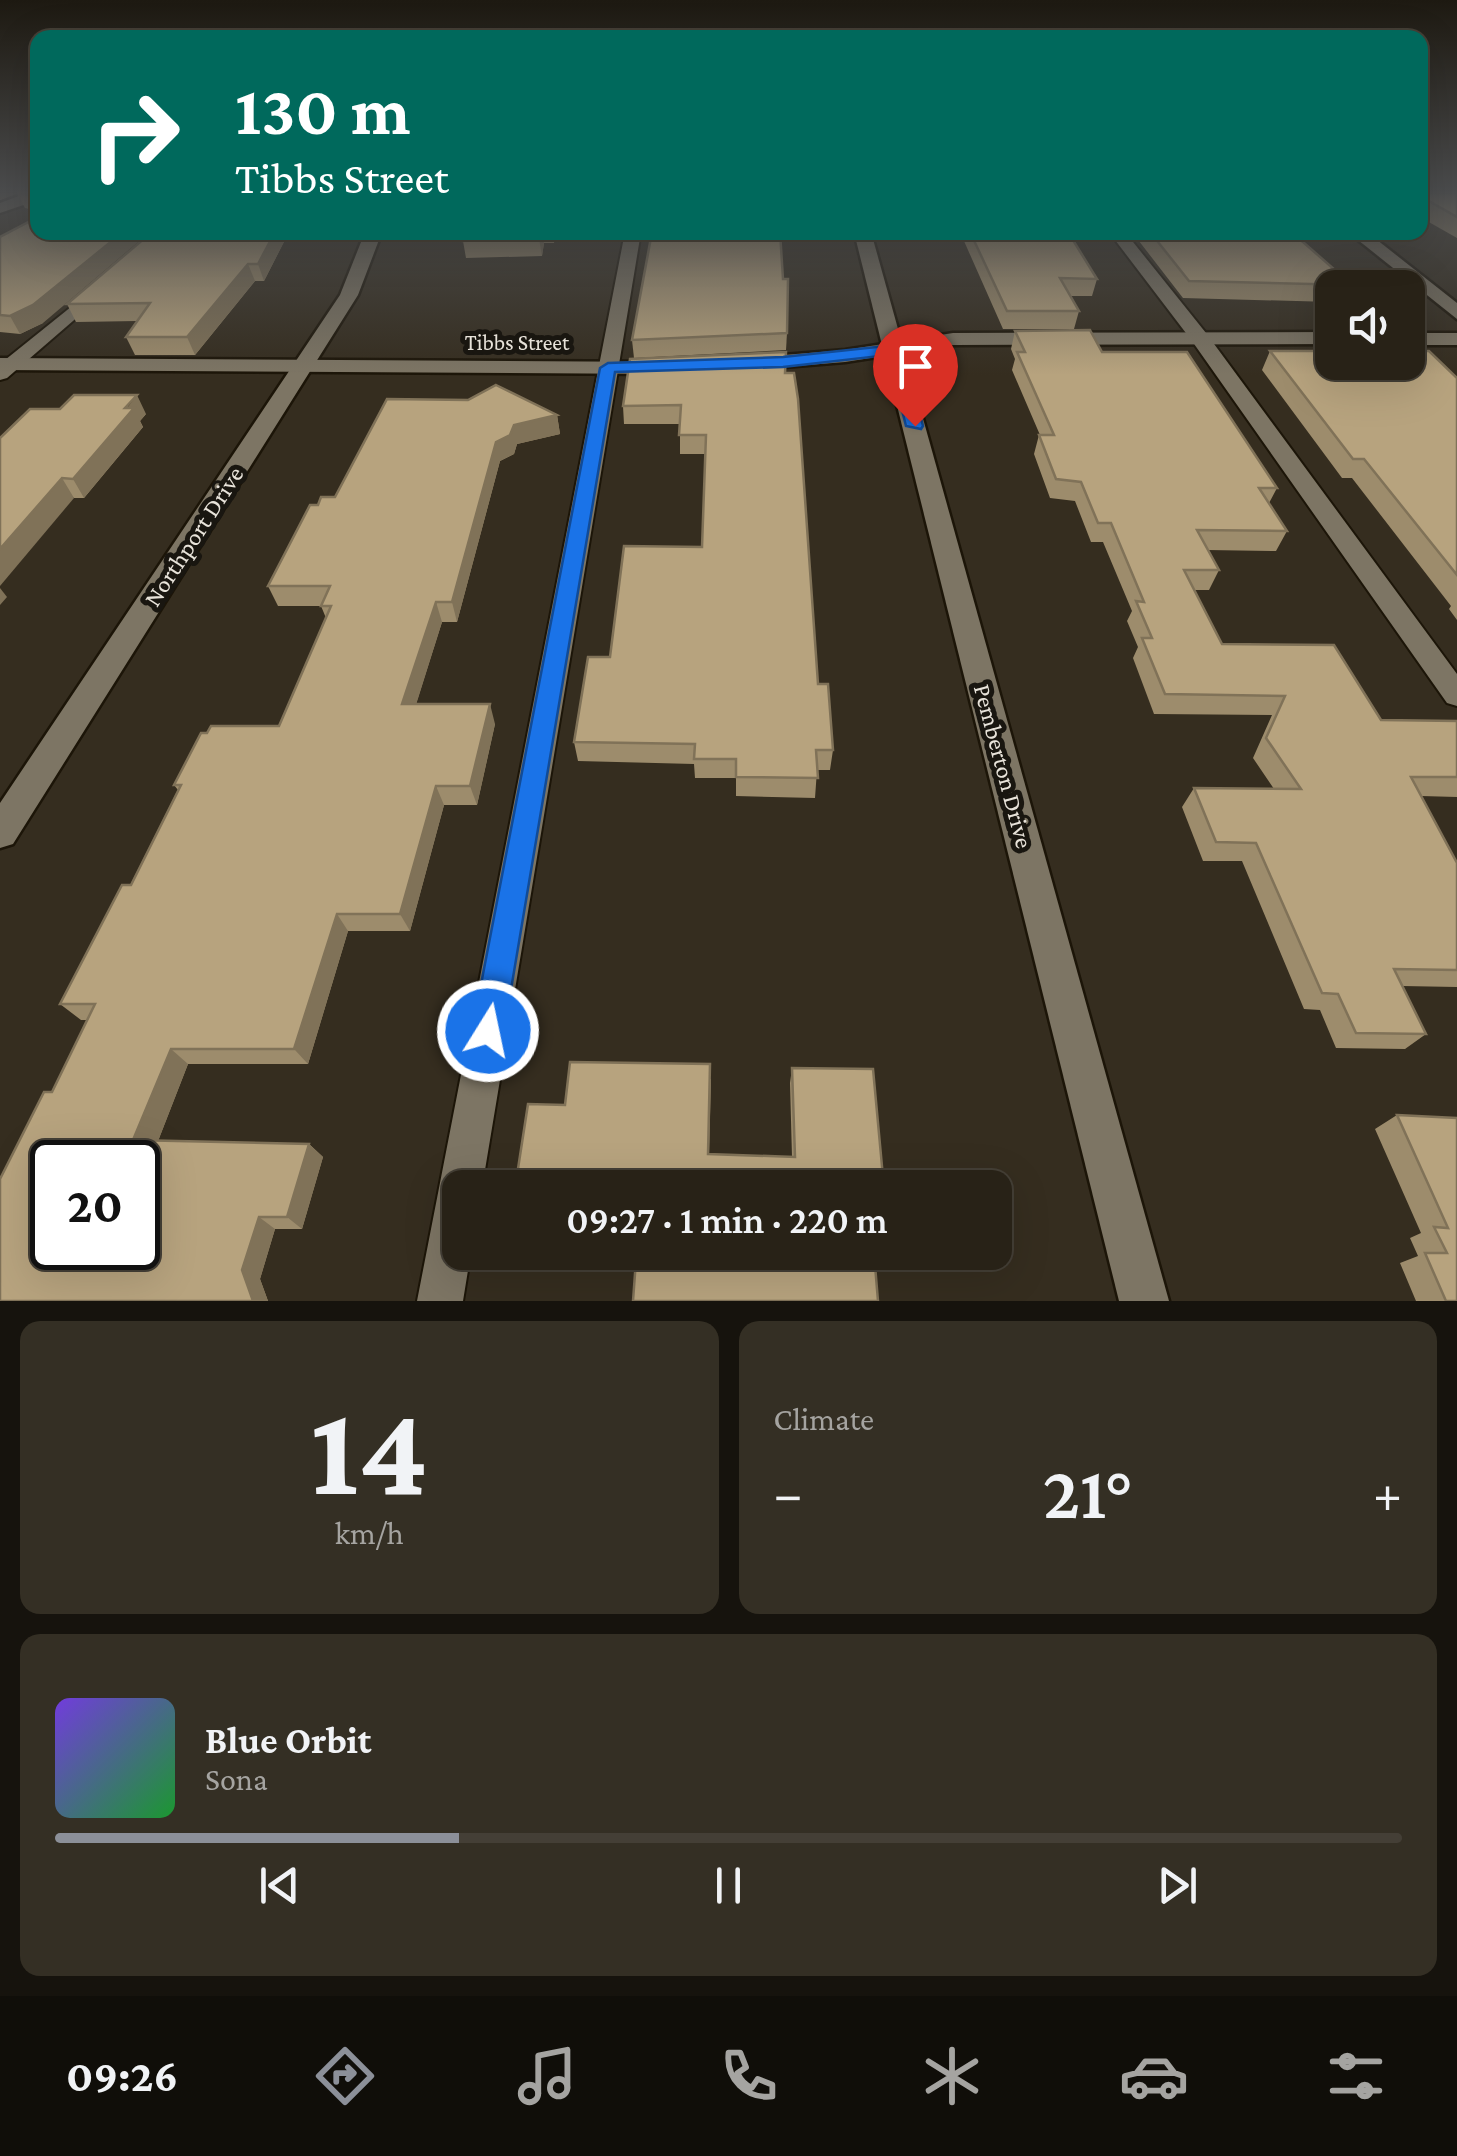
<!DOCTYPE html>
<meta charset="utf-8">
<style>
body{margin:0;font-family:"Crimson Pro",serif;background:#342f24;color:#f1f3f6;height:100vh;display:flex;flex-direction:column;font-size:38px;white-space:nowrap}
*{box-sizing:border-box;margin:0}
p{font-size:32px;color:#a5a4a1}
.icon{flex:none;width:55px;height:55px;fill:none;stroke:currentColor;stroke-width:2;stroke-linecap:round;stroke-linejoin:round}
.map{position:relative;height:1301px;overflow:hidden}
.sheet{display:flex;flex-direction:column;gap:20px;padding:20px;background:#16130d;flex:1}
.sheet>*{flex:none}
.hud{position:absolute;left:30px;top:30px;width:1398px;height:210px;border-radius:20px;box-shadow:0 10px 40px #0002,0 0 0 2px #443f36;background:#00695c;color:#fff;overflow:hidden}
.controls{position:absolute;left:1315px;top:270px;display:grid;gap:20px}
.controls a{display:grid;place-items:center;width:110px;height:110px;border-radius:20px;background:#282217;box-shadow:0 10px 40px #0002,0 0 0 2px #443f36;font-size:50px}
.speed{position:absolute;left:30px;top:1140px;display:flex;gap:20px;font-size:50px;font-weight:700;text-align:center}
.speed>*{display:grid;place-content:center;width:130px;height:130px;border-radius:50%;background:#282217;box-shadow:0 10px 40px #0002,0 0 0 2px #443f36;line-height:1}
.speed .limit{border:5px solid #111;border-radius:15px;background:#fff;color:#111}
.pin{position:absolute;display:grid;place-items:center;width:85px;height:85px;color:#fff;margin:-102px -42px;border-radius:50% 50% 50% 0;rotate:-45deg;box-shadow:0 0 10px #0007}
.pin .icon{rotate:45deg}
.me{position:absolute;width:110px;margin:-55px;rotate:10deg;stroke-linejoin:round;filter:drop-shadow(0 0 8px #0008)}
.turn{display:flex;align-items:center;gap:35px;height:210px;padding:0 40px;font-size:45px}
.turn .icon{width:130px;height:130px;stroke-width:2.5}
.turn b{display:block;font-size:70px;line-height:85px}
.big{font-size:75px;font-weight:600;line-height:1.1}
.sheet .card{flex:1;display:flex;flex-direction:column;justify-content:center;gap:15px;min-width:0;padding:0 35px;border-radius:20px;background:#342f24}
.sheet .dial{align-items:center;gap:0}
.dial b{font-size:130px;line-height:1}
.song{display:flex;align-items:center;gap:30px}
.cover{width:120px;height:120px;border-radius:15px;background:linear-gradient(135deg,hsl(260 70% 55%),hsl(130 70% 35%))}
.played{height:10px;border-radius:5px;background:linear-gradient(90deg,#8c9099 30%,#443f36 30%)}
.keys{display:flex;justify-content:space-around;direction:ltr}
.heat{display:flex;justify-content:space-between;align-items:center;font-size:55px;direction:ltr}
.sheet .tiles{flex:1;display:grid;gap:20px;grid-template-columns:1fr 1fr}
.card:last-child{grid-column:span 2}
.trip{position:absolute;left:442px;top:1170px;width:570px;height:100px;border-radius:20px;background:#282217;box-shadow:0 10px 40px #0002,0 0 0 2px #443f36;font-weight:600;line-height:100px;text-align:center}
.tab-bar{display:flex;height:160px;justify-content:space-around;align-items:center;background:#100e09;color:#a5a4a1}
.tab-bar .icon{width:70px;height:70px}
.tab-bar .active{color:#8c9099}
.tab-bar b{font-size:45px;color:#f1f3f6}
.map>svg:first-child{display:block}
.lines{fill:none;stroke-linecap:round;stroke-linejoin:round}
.lane-casing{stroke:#1c1508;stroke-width:4}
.street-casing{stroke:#1c1508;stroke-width:5}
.secondary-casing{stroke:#1c1508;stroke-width:5}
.lane{fill:#7d7564;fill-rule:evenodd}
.street{fill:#7d7564;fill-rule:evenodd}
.secondary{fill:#7d7564;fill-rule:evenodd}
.wall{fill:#9d8c6c}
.shaded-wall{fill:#807258}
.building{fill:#b7a37e;stroke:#807258;stroke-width:2.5;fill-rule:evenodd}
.route{fill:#1a73e8;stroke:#114b97;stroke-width:2.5}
.labels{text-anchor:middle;stroke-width:10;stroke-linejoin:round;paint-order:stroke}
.far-street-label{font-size:22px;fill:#e8e3da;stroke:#191610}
.street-label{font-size:25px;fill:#e8e3da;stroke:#191610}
</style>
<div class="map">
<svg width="1457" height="1301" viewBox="0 0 1457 1301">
<rect width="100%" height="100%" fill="#352d1f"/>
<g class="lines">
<defs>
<g id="lane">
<polygon points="625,232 641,232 482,1188 460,1188 460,1252 471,1252 463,1301 417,1301"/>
<polygon points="1109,232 1125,232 1206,333 1457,674 1457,706 1447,703 1192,341"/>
<polygon points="97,286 106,291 103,295 7,378 0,380 0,364"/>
</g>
<g id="street">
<polygon points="27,193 38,193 38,200 0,213 0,203"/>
<polygon points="365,232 382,232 358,295 13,844 0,848 0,803 340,295"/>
<polygon points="854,232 871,232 1169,1301 1119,1301"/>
<polygon points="1348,232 1367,232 1457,303 1457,319"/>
</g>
<g id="secondary">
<polygon points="1332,332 1332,344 953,345 845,362 748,370 738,364 748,358 845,350 953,333"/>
<rect x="1408" y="333" width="49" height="12"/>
<polygon points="0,358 667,362 678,368 667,374 0,370"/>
</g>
</defs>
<use href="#lane" class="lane-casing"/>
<use href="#street" class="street-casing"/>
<use href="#secondary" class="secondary-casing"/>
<use href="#lane" class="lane"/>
<use href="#street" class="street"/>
<use href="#secondary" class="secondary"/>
</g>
<g class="wall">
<polygon points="0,193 38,193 38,211 25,208 17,193 0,200"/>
<polygon points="1420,193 1457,193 1457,238 1420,217"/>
<polygon points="152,232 289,232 264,281 255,281 195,355 135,355 126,337 137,321 76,322 67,304"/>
<polygon points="463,232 575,232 556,233 554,243 544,243 542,256 466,258 463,241"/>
<polygon points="960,232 1068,232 1097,279 1092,296 1070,296 1079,311 1074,329 1003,329"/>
<polygon points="1132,232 1288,232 1352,285 1351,288 1332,288 1332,302 1183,298"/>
<polygon points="0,237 43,323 20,334 0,332"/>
<polygon points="783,279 787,333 786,350 634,358 632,340"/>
<polygon points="1015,331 1102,352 1277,488 1269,503 1287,531 1276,551 1207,550 1219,570 1209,590 1194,590 1222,644 1381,720 1457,721 1457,797 1421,796 1457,863 1457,987 1402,986 1426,1034 1405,1049 1336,1048 1320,1010 1304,1009 1242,861 1203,861 1182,807 1194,788 1274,789 1253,758 1272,715 1154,714 1133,658 1138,647 1127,621 1132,611 1103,542 1091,542 1075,501 1050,498 1034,454 1039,435 1040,435 1012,370 1015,359 1011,349"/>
<polygon points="1270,351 1457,378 1457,620 1449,609 1451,606 1352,478 1342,478 1262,370"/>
<polygon points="785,373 818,684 833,750 830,770 817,770 815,798 736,796 736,778 695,778 694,764 578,761 574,742 610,657 702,547 706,454 680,454 680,424 624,424 623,406"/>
<polygon points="146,414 140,421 143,427 84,498 74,498 0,438"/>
<polygon points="557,415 560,434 517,444 514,454 500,461 457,622 442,622 416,704 495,724 477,805 444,805 410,931 348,931 308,1064 188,1064 158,1141 309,1144 323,1157 302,1229 275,1229 260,1279 268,1301 0,1301 52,1092 87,1020 81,1020 60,1004 131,885 178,790 174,785 279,726 326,618 321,606 278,606 268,586 318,505"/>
<polygon points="792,1068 884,1188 515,1188 565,1105 711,1079 709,1154 792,1157 790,1083"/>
<polygon points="1397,1115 1457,1118 1457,1301 1416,1301 1400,1263 1418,1256 1410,1238 1421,1233 1375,1129"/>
<polygon points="900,1252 894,1265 875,1264 619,1270 614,1260"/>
</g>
<g class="shaded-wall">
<polygon points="0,193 18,193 0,200"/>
<polygon points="123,232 150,232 43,323 20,334 10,316"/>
<polygon points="275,232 289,232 264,281 258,264"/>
<polygon points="541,232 542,232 544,243 542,256 539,239"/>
<polygon points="248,264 255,281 195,355 187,337"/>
<polygon points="137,395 146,414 140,421 143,427 84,498 73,479"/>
<polygon points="557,415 560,434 517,444 514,454 500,461 457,622 452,602 496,442 514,425"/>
<polygon points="62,478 74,498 0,586 0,549"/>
<polygon points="0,588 7,597 0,605"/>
<polygon points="436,602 442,622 410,724 402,704"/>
<polygon points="490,704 495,724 477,805 470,786"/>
<polygon points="436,786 444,805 410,931 400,914"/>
<polygon points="337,914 348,931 308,1064 294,1049"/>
<polygon points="171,1049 188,1064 153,1154 133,1140"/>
<polygon points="309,1144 323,1157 302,1229 287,1217"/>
<polygon points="259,1217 275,1229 260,1279 268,1301 253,1301 242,1270"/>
</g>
<g class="building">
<polygon points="17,193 38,193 38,197"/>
<polygon points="1420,193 1457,193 1457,217 1420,196"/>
<polygon points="38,217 38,232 123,232 33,305 10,316 0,315 0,237"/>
<polygon points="152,232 275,232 258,264 248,264 187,337 126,337 150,303 67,304"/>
<polygon points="463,232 541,232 539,239 463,241"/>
<polygon points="652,232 780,232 783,279 788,279 787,333 632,340"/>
<polygon points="970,232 1068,232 1097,279 1060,278 1079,311 1007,311"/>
<polygon points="1150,232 1288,232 1303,242 1352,285 1189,281"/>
<polygon points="1090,330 1102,352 1187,352 1277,488 1259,488 1287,531 1197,530 1219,570 1184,570 1222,644 1334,645 1381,720 1457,721 1457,777 1411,777 1457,863 1457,970 1394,969 1426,1034 1356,1033 1338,994 1322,993 1256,843 1216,842 1194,788 1301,789 1266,738 1285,696 1165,694 1142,638 1152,638 1136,601 1144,602 1111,523 1098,523 1081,482 1056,479 1039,435 1054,435 1017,352 1025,352 1015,331"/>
<polygon points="1270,351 1332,351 1332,362 1408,362 1408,351 1429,351 1457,378 1457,575 1364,459 1353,459"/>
<polygon points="786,352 785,373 794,373 798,399 818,684 828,684 833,750 816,750 818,778 736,777 736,759 694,759 695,744 574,742 588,657 610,657 624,546 702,547 706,435 679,435 681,405 623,406 630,359"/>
<path d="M496,385L557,415L514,425L510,435L496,442L452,602H436L402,704H490L470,786H436L400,914H337L294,1049H171L133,1140L309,1144L287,1217H259L242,1270L253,1301H0V1179L44,1092H52L95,1004H60L122,885H131L181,785H174L201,733H207L211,726H279L331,606H321L330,586H268L310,505H318L321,497H335L387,399L468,400ZM52,1162H138V1248H52Z"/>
<polygon points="74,395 137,395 125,408 134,408 73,479 62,478 0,549 0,438 30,409 60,409"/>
<polygon points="570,1062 710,1064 708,1154 795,1157 792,1068 873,1069 884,1188 515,1188 528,1104 565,1105"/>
<polygon points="1397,1115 1457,1118 1457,1301 1446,1301 1425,1253 1447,1253 1434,1227 1448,1228"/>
<polygon points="615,1252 900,1252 900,1254 874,1253 878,1301 633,1301 636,1260 614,1260"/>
</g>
<linearGradient id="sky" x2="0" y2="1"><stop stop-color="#1d1911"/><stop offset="0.51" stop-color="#4b4c4d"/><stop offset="1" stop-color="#4b4c4d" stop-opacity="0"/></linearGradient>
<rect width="1457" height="375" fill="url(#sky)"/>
<polygon class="route" points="895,345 903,350 923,426 921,429 906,426 888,355 783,367 615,372 504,1031 500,1043 488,1047 477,1043 472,1031 600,368 608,363 783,357"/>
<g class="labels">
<g class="far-street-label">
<text x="517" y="350">Tibbs Street</text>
</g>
<g class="street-label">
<text transform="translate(193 536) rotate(-57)" y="9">Northport Drive</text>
<text transform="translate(1004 766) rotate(75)" y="9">Pemberton Drive</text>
</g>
</g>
</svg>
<div class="controls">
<a><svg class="icon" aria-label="sound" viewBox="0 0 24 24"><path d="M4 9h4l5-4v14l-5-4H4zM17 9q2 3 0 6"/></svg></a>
</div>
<div class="speed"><div class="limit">20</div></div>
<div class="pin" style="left:915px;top:426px;background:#d93025"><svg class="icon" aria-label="arrive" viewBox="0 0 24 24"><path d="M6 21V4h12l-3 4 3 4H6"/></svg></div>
<svg class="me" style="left:488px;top:1031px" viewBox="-20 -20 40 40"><circle r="17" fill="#1a73e8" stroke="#fff" stroke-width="3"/><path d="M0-11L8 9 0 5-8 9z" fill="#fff"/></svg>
<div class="trip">09:27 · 1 min · 220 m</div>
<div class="hud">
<div class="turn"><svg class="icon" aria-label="right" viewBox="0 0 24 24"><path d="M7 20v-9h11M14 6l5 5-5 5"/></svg><div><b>130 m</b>Tibbs Street</div></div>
</div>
</div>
<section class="sheet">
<div class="tiles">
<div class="card dial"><b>14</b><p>km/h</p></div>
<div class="card"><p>Climate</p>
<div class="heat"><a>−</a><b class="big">21°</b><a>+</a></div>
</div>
<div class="card">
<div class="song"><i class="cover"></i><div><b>Blue Orbit</b><p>Sona</p></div></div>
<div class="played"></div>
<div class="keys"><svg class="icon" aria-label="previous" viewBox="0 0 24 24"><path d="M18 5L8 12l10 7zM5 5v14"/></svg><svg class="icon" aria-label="pause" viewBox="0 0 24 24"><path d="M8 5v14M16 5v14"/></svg><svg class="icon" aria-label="next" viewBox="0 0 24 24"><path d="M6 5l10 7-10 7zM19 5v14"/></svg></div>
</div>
</div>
</section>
<nav class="tab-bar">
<b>09:26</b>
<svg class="icon active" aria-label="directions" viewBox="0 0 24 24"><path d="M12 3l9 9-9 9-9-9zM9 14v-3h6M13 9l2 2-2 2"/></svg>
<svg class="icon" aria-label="music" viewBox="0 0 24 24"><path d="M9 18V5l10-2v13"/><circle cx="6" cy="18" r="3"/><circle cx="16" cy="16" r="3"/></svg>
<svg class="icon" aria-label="phone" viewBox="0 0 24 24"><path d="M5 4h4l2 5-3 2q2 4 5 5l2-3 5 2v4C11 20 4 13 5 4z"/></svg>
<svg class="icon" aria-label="climate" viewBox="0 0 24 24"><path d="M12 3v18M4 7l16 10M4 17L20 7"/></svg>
<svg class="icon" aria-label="car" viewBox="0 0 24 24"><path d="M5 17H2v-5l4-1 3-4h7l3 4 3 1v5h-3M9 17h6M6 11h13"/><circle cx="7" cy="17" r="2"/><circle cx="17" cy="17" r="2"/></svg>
<svg class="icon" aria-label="filters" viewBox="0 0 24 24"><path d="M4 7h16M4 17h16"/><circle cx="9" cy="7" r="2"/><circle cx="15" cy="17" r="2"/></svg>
</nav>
